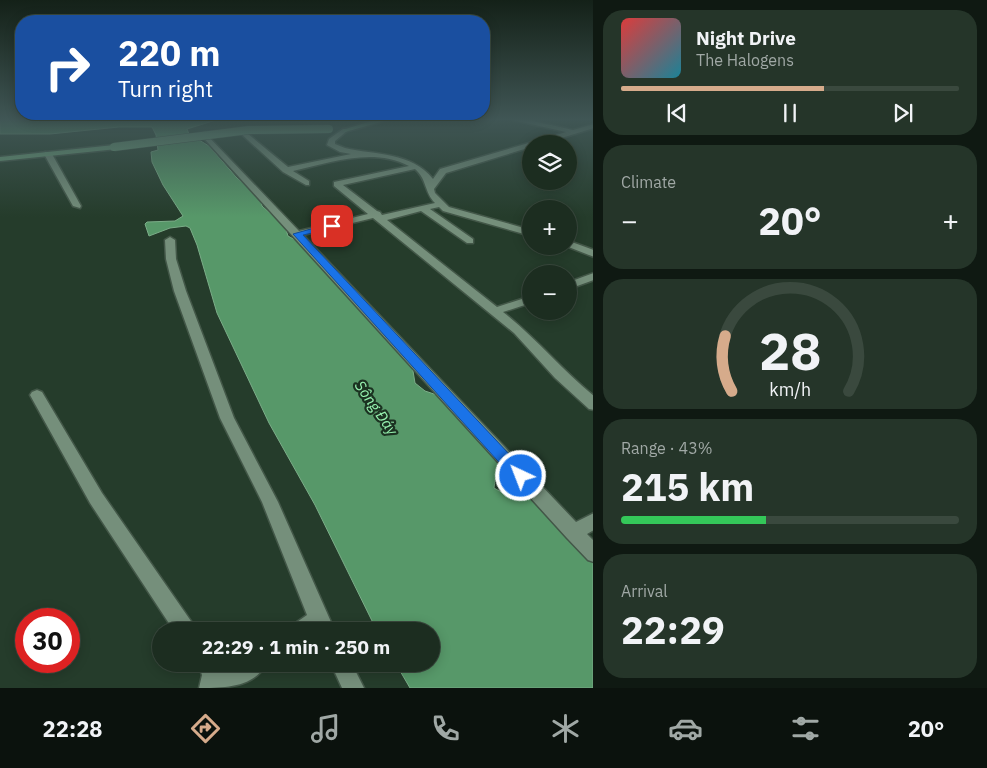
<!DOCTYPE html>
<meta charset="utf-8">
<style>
body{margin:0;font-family:"IBM Plex Sans",sans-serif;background:#253529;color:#f1f3f6;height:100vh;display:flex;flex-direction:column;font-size:19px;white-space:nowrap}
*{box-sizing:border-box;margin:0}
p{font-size:16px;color:#a0a8a5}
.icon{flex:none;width:28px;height:28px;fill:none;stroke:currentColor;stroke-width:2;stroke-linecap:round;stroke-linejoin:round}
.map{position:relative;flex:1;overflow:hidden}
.drawer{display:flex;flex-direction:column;gap:10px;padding:10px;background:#0f1912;width:394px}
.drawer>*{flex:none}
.hud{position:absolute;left:15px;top:15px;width:475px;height:105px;border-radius:20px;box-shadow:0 2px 12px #0003,0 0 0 1px #3a493e;background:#1a4fa0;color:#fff;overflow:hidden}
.fabs{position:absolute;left:522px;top:135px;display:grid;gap:10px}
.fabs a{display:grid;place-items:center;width:55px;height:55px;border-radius:50%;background:#1c2d20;box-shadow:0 2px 12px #0003,0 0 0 1px #3a493e;font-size:25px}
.speed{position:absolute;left:15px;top:608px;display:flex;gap:10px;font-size:25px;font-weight:700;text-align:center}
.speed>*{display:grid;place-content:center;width:65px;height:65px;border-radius:50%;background:#1c2d20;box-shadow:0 2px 12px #0003,0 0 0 1px #3a493e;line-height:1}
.speed .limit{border:8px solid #d22;background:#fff;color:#111}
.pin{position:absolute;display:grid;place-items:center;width:42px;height:42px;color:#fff;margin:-21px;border-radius:10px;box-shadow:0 2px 8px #0006}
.me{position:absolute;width:55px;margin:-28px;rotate:317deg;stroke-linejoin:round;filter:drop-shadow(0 0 4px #0008)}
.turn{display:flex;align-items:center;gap:18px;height:105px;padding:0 20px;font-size:22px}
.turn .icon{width:65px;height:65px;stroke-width:2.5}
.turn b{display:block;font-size:35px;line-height:42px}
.big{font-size:38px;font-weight:800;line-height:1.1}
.drawer .card{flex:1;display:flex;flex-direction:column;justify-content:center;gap:8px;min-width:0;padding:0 18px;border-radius:20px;background:#253529}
.drawer .dial{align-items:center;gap:0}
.dial svg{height:130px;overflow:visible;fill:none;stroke:#3a493e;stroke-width:7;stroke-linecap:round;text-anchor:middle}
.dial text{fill:#f1f3f6;stroke:none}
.song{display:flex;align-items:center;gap:15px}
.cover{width:60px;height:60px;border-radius:8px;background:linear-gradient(135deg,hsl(0 70% 55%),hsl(190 70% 35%))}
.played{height:5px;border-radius:2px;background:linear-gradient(90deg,#d6ab8b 60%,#3a493e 60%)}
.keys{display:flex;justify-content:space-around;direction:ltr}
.heat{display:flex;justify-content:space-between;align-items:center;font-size:28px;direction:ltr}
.charge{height:8px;border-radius:4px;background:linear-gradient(90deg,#34c759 43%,#3a493e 0)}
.trip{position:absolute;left:152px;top:622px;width:288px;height:50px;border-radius:25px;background:#1c2d20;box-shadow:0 2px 12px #0003,0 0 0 1px #3a493e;font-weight:800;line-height:50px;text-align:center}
.menu{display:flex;height:80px;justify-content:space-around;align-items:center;background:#0b120d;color:#a0a8a5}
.menu .icon{width:35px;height:35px}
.menu .on{color:#d6ab8b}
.menu b{font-size:22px;color:#f1f3f6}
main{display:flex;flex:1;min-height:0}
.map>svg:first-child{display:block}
.water{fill:#579869;stroke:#7bad88}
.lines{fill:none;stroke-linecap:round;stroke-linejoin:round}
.minor-casing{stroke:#435748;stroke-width:3}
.major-casing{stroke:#435748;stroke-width:3}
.minor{fill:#758f7b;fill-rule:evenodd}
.major{fill:#70a47e;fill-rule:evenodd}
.major-bridge-casing{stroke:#435748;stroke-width:9;stroke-linecap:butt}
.major-bridge{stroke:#70a47e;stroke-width:8}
.route{fill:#1a73e8;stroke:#114b97}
.labels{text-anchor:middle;stroke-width:4.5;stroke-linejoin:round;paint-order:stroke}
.water-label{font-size:15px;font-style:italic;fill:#97f3b0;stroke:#1b3221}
</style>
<main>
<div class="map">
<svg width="594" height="688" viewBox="0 0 594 688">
<rect width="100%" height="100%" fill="#253c2b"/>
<path class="water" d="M0,120H216L187,129L189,134L209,146L237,178L261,197L262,206L285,226L288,236L301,243L412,365L415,383L425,391L437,395L498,456C500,467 495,476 494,488C508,496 519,501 535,498L593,558V688H410L396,664H431V631H377L315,505L269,423L217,313L197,245L190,228L186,226L170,228L149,236L145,224L147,222L175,221L183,216L163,185L152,162L151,152L158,150L156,135L152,127H119L50,134H0Z"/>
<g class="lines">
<defs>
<g id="minor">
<path d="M513,120H528L573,130L594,124V128L542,144H531V147L446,173L434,189L435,193L449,207L531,230V236L443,211L439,207L430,209L473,239V243H467L421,211L387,220L497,307L531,296V303L503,312C536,338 562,370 594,396V410L589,409L555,378L514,333L373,218L303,235L576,522L594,513V530L587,534L594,541V562L588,560L567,538L200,134L205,133L299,231L368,214L334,186V182L409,166C372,147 330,163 293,171L309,181V185H306L283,172L238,131V129H242L288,167L351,154L340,152L327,145L329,139L343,129H347V131L335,141V144L345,148C375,155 412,152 433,179L440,169L566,132ZM415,169C427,179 424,192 435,203L382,215L380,212L377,211L343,185Z"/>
<polygon points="45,152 52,154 81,206 80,208 73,206 44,154"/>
<polygon points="170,237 175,240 176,259 186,291 234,418 278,502 335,631 291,631 294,624 307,615 262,502 220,418 174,291 166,259 165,240"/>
<polygon points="569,241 594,250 594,257 566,246 569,246"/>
<polygon points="594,273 594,280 569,289 569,282"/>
<polygon points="37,390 42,392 102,493 193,624 196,631 174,631 90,503 30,395 32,392"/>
<path d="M198,664H219L223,672L237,664H266C254,688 223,688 199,688L202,675Z"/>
<polygon points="331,664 352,664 364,688 342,688"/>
</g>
<g id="major">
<polygon points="375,120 388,120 345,132 342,130"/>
<polygon points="114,145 118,147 117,149 0,161 0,157"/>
</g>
</defs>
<use href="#minor" class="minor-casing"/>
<use href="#major" class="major-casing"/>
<use href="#minor" class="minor"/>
<use href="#major" class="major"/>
<defs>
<polyline id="major-bridge" points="114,147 249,130 329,129"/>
</defs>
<use href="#major-bridge" class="major-bridge-casing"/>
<use href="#major-bridge" class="major-bridge"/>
</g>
<linearGradient id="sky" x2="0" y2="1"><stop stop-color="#142118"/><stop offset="0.55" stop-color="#405655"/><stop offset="1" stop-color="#405655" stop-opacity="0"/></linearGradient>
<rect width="594" height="217" fill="url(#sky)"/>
<polygon class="route" points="332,223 335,224 335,228 303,235 526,472 528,476 526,480 515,480 293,234"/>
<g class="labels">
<g class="water-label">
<text transform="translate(376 408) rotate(55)" y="5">Sông Đáy</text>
</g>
</g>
</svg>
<div class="fabs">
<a><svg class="icon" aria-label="layers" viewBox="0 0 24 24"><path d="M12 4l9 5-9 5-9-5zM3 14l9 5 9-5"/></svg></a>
<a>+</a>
<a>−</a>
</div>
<div class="speed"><div class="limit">30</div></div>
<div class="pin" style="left:332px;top:226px;background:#d93025"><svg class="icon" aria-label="arrive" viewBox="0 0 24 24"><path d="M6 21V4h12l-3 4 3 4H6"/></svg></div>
<svg class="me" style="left:521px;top:476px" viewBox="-20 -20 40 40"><circle r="17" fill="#1a73e8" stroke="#fff" stroke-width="3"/><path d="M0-11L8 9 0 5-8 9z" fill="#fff"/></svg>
<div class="trip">22:29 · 1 min · 250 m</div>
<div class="hud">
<div class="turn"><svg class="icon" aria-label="right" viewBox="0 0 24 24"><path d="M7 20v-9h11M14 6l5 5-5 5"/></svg><div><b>220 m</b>Turn right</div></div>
</div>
</div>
<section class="drawer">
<div class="card">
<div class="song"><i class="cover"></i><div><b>Night Drive</b><p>The Halogens</p></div></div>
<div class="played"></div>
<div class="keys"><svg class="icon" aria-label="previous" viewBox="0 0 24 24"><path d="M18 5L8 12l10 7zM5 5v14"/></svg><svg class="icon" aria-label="pause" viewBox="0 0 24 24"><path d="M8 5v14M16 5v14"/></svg><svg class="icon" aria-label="next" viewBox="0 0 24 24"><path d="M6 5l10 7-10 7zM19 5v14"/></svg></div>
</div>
<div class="card"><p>Climate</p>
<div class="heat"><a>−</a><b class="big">20°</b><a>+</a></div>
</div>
<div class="card dial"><svg viewBox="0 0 100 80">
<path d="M14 69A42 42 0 1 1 86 69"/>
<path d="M14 69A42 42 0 0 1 10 35" stroke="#d6ab8b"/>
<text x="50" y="56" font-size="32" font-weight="700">28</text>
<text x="50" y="72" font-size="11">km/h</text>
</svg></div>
<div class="card"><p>Range · 43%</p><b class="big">215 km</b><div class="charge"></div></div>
<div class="card"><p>Arrival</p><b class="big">22:29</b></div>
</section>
</main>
<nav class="menu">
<b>22:28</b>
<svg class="icon on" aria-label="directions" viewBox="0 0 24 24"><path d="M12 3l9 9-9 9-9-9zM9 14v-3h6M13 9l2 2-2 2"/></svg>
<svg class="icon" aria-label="music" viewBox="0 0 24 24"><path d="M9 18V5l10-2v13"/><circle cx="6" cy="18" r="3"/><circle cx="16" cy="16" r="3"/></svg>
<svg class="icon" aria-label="phone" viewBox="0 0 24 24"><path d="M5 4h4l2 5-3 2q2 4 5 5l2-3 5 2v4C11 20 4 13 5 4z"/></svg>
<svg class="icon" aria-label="climate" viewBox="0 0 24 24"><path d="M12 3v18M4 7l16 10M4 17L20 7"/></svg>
<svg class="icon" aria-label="car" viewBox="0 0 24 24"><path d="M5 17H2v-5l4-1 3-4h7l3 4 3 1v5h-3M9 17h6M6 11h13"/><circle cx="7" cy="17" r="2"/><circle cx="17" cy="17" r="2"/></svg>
<svg class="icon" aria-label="filters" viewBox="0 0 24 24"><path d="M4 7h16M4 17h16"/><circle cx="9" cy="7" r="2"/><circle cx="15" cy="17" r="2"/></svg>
<b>20°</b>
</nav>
